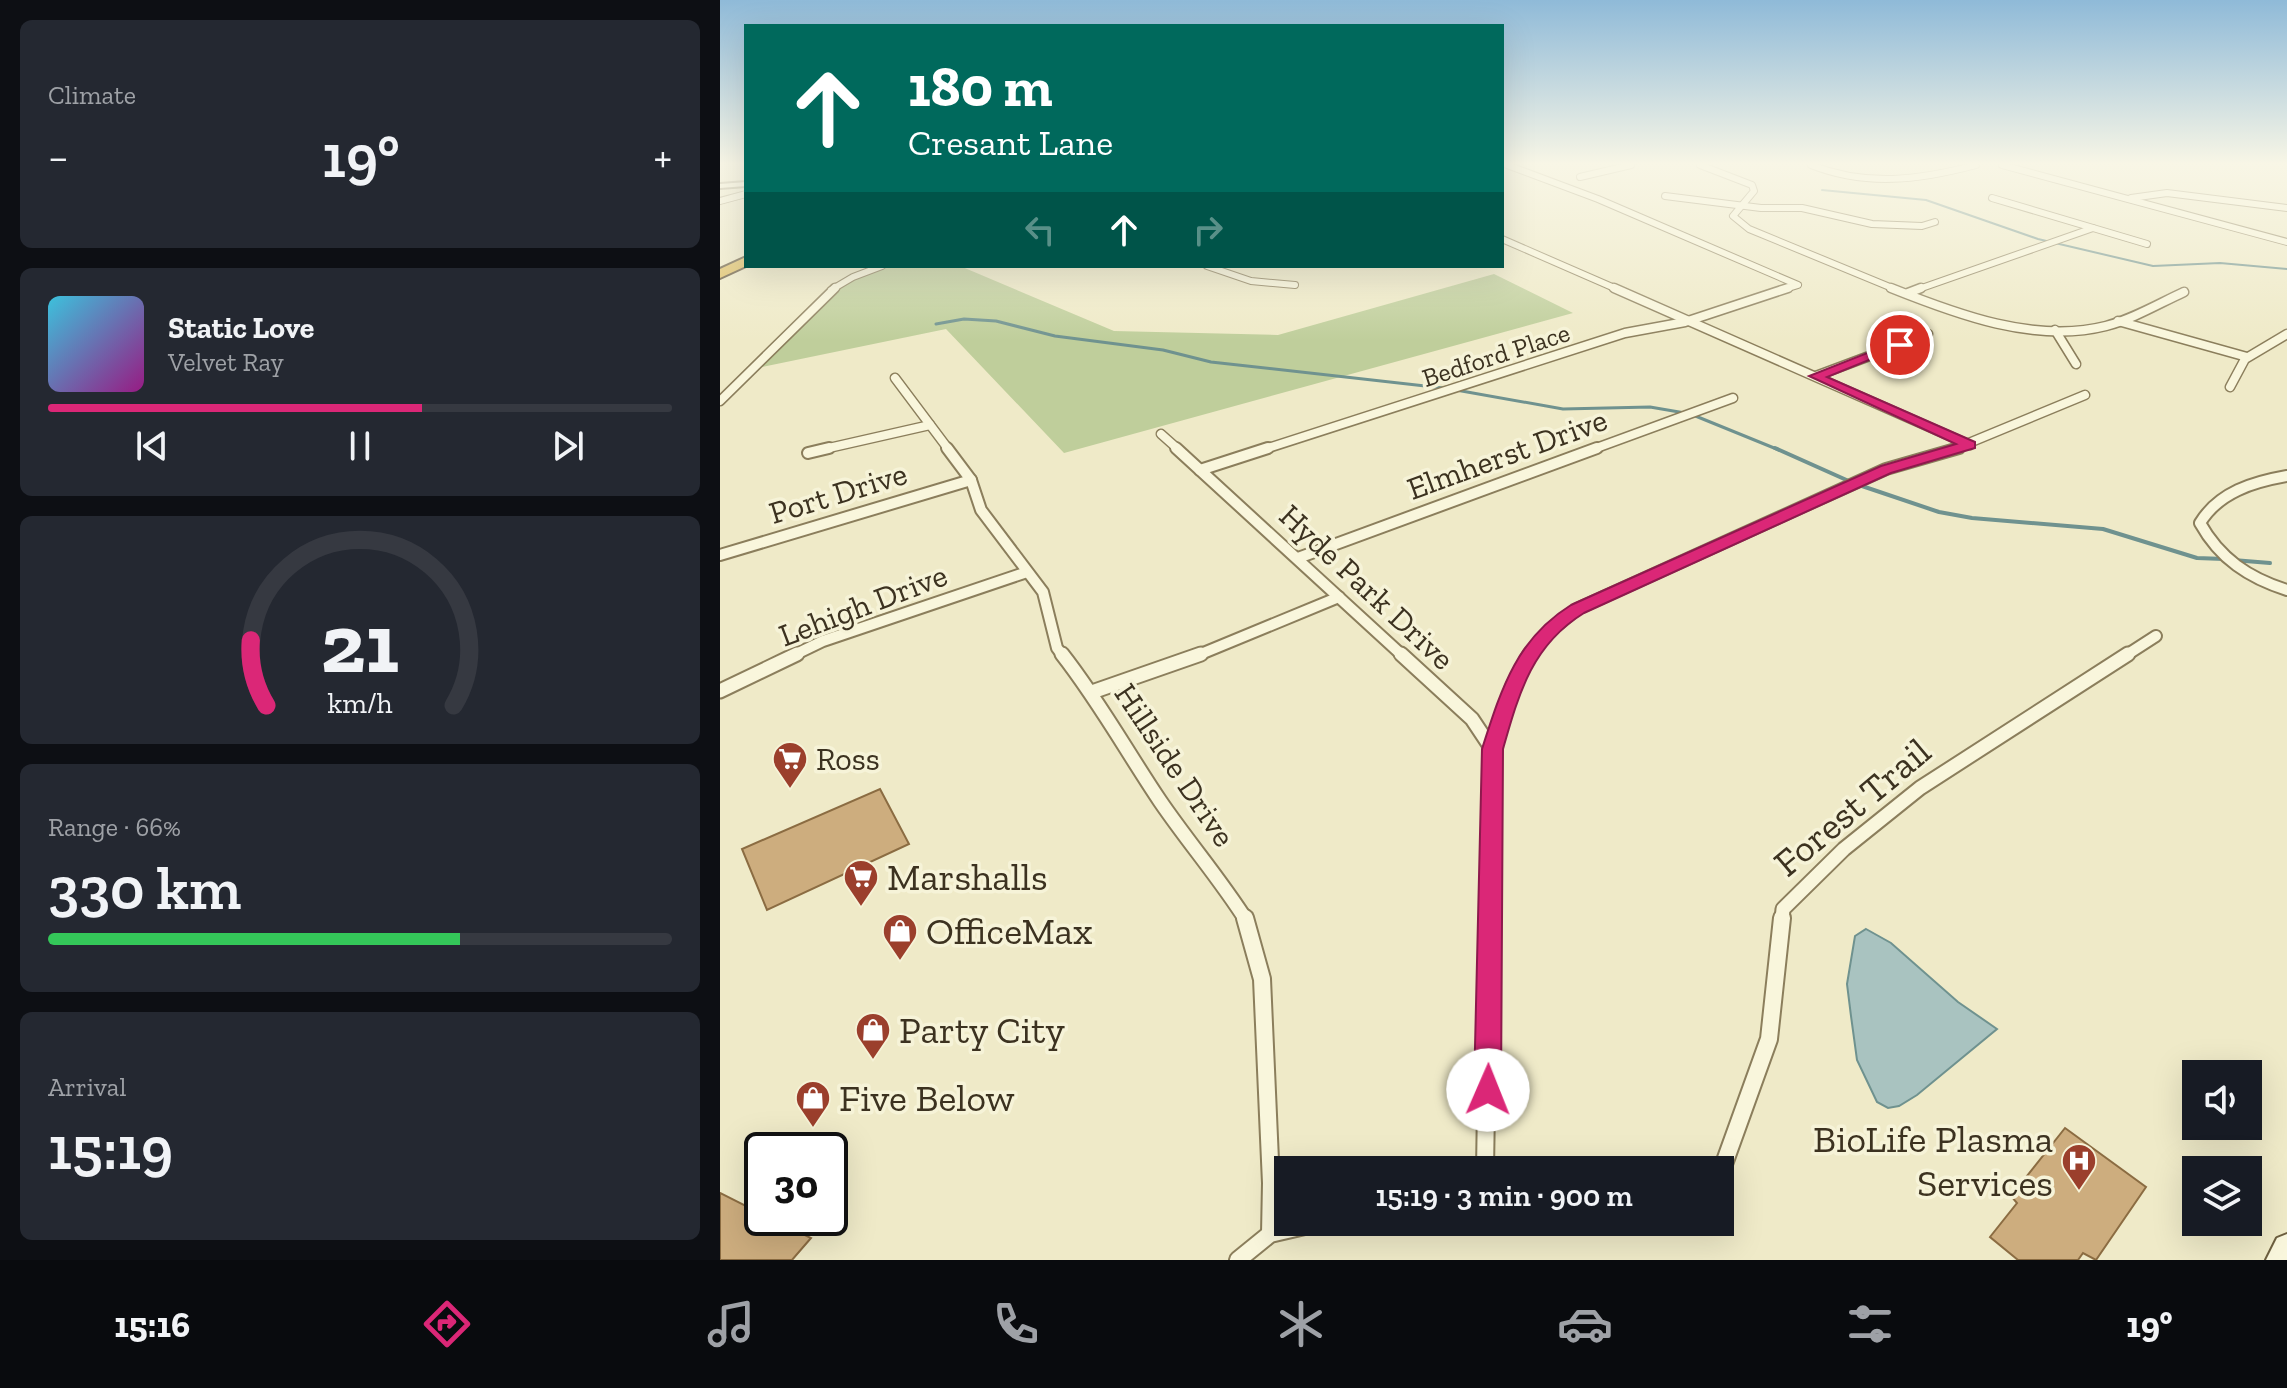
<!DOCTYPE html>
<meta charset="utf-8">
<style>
body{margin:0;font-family:"Zilla Slab",serif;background:#242831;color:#f1f3f6;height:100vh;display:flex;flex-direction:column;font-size:30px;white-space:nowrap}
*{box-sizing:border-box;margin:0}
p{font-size:26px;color:#9ea1a6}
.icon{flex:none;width:44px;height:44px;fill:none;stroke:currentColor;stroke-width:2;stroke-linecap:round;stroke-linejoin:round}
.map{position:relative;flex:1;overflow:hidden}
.details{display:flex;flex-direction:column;gap:20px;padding:20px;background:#0d0f14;width:720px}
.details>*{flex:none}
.hud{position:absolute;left:24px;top:24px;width:760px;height:244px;border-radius:0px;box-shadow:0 8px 32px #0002;background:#00695c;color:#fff;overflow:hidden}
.controls{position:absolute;left:1462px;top:1060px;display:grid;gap:16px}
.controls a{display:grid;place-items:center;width:80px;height:80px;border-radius:0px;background:#171b24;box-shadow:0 8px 32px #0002;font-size:40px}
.speed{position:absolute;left:24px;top:1132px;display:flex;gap:16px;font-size:40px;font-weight:700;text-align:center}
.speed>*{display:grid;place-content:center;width:104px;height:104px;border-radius:50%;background:#171b24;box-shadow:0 8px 32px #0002;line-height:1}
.speed .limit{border:4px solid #111;border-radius:12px;background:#fff;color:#111}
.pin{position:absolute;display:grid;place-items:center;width:68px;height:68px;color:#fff;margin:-34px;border:4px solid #fff;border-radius:50%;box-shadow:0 2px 8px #0007}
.me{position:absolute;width:88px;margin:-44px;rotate:1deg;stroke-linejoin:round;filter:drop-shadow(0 0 6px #0008)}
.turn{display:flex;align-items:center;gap:28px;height:168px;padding:0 32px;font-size:36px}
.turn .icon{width:104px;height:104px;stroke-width:2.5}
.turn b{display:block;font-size:56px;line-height:68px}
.lanes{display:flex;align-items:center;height:76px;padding:0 32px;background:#0003;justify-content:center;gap:40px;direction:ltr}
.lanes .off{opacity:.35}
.big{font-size:60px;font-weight:600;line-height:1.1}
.details .widget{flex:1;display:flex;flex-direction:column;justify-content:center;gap:12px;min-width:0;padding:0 28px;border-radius:12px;background:#242831}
.details .dial{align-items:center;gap:0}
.dial svg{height:208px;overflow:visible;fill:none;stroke:#363941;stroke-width:7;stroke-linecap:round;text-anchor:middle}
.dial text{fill:#f1f3f6;stroke:none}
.song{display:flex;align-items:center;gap:24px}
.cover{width:96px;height:96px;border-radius:12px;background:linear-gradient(135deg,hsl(190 70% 55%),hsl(310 70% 35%))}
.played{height:8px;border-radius:4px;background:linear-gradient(90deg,#db2777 60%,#363941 60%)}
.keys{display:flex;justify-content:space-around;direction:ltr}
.heat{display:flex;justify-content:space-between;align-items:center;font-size:44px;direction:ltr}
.charge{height:12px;border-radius:6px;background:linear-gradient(90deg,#34c759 66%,#363941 0)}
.trip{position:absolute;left:554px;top:1156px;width:460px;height:80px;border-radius:0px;background:#171b24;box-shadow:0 8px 32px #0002;font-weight:600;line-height:80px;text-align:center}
.tab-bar{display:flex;height:128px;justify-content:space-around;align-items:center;background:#090b0e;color:#9ea1a6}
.tab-bar .icon{width:56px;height:56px}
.tab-bar .active{color:#db2777}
.tab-bar b{font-size:36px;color:#f1f3f6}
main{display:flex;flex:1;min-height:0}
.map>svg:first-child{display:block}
.green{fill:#bfce9b}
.water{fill:#a9c3c0;stroke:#6f928f;stroke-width:2}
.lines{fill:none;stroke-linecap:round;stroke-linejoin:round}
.stream-far2{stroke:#6f928f;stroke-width:2}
.stream-far1{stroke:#6f928f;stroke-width:3}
.stream{stroke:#6f928f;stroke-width:4}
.building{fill:#cdad7e;stroke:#8b6c42;stroke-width:2}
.street-far4-casing{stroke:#8b7e5c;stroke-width:8}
.street-far3-casing{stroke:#8b7e5c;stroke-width:11}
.street-far2-casing{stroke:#8b7e5c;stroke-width:14}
.street-far1-casing{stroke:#8b7e5c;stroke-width:17}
.street-casing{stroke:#8b7e5c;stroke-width:20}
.secondary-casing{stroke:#6d5f3f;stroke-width:4}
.highway-casing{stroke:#5a4b30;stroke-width:4}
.street-far4{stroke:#f9f6dc;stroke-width:6}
.street-far3{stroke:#f9f6dc;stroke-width:8}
.street-far2{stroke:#f9f6dc;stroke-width:10}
.street-far1{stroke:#f9f6dc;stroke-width:13}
.street{stroke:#f9f6dc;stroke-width:16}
.secondary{fill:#f9f6dc;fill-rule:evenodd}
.highway{fill:#ddbb5a;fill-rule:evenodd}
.route{fill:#db2777;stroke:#8e194d;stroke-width:2}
.labels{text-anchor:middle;stroke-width:7;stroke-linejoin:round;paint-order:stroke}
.far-street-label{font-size:26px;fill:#3c3220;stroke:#f6f3d8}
.street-label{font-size:32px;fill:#3c3220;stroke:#f6f3d8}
.poi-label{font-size:32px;fill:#3c3220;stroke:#f6f3d8;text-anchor:start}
.near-street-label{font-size:38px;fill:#3c3220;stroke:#f6f3d8}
.near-poi-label{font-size:38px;fill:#3c3220;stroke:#f6f3d8;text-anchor:start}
</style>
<main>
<section class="details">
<div class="widget"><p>Climate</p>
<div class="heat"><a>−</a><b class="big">19°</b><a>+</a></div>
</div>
<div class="widget">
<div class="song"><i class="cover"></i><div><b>Static Love</b><p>Velvet Ray</p></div></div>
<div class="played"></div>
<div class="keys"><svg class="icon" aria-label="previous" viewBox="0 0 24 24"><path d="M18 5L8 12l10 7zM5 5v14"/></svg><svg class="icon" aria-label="pause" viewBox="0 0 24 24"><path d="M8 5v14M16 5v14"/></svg><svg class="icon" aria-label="next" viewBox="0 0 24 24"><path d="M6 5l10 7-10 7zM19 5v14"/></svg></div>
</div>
<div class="widget dial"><svg viewBox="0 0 100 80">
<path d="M14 69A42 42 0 1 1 86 69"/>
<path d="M14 69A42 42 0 0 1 8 44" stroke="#db2777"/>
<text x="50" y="56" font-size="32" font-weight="700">21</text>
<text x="50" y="72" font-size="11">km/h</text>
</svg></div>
<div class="widget"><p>Range · 66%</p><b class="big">330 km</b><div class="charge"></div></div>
<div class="widget"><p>Arrival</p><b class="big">15:19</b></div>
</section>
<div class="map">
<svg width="1567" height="1260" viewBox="0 0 1567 1260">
<rect width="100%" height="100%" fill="#efeac8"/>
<polygon class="green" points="165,266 240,266 394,331 558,335 774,274 853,313 344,453 226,329 32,369 107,293 133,277"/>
<polygon class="water" points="1146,929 1171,943 1238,1002 1277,1029 1197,1095 1179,1106 1168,1108 1157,1102 1137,1060 1131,1016 1127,984 1135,936"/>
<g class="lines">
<polyline class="stream-far2" points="1102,190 1206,200 1318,239 1433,266 1500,263 1567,269"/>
<g class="stream-far1">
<polyline points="216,324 244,319 276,321 335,336 443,350 491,362 723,388"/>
<polyline points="736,390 843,409 930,407 965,413"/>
<polyline points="973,415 1059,450"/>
</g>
<g class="stream">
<polyline points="1055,448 1131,482"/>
<polyline points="1139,485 1219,512 1252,518 1383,529 1477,558 1504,559"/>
<polyline points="1513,560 1550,563"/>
</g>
</g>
<g class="building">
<polygon points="160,789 189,844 47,910 22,849"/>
<polygon points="1345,1128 1426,1187 1376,1260 1363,1253 1358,1260 1298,1260 1270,1237 1297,1203 1291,1196"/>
<polygon points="0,1193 42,1214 42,1218 50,1218 91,1238 72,1260 0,1260"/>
</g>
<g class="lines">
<defs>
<g id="street-far4">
<polyline points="787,165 878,199 1078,285 1062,290"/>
<polyline points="980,165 1032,185 1034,191 1013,216 1029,229 1177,290"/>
<path d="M1091,165C1147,187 1199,180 1256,165"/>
<polyline points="1282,165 1567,242"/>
<polyline points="860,177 911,165"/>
<polyline points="945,196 1041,208 1082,208 1152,224 1202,226 1215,222"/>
<polyline points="1272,198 1427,244"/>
<polyline points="1411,198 1447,193 1567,208"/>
<polyline points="0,201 26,194"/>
<polyline points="782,239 899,290"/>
<polyline points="487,266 531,281 575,285"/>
<polyline points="111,290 133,277 162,266"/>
<polyline points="1196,290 1373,228"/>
</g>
<g id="street-far3">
<polyline points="894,288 1250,445"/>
<path d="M1171,288C1236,314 1315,344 1386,326C1413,319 1438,304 1464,292"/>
<polyline points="1188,293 1201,288"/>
<polyline points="1398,321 1527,357"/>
<polyline points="1335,330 1356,364"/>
<polyline points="1096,376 1208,334"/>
<polyline points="175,378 229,450"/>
<polyline points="1510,387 1525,359 1567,334"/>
<polyline points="0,401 115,288"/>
<polyline points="441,434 459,450"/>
<polyline points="100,450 210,425"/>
<polyline points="542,450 905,333 965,322 1068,288"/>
<polyline points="871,450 1013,398"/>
<polyline points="1232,450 1365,395"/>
</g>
<g id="street-far2">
<polyline points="227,448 251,480 261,510 323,592 337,648 343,656"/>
<polyline points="456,448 683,656"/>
<polyline points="88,453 109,448"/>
<polyline points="480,470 548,448"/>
<path d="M1567,476C1533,482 1499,492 1480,523C1500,559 1529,578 1567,590"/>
<polyline points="0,555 251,480"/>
<polyline points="578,558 877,448"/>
<polyline points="72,656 103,641 307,572"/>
<polyline points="476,656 619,597"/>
<polyline points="809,656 823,637 857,609 1166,469 1239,448"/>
<polyline points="1405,656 1436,636"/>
</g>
<g id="street-far1">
<path d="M342,654C379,701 407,752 440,801C468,842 500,879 526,920"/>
<polyline points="681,654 752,719 772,749"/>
<polyline points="0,691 77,654"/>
<polyline points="372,692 481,654"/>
<polyline points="769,920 772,749 792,688 810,654"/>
<polyline points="1062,920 1063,909 1124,849 1200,788 1408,654"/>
</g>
<g id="street">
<polyline points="525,918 542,979 551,1183 550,1234"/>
<polyline points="765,1170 769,918"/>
<polyline points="1000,1175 1049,1039 1062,918"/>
<polyline points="518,1260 550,1234 602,1222"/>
</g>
<g id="secondary">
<polygon points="26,182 26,186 0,188 0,184"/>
<polygon points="1567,1234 1567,1260 1546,1260 1557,1238"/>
</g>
<polygon id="highway" points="26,257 26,266 0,278 0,269"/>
</defs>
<use href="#street-far4" class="street-far4-casing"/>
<use href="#street-far3" class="street-far3-casing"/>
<use href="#street-far2" class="street-far2-casing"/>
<use href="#street-far1" class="street-far1-casing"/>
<use href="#street" class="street-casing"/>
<use href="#secondary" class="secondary-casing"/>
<use href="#highway" class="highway-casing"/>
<use href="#street-far4" class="street-far4"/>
<use href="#street-far3" class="street-far3"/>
<use href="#street-far2" class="street-far2"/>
<use href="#street-far1" class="street-far1"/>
<use href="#street" class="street"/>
<use href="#secondary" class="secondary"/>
<use href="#highway" class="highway"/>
</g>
<linearGradient id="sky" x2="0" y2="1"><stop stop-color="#8fbad8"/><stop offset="0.48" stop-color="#f8f6e6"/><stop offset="1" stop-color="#f8f6e6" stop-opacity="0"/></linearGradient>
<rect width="1567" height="341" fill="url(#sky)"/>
<path class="route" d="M1175,342L1186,345L1107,377L1255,442V448L1171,473L864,613C812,645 799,693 783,749L781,1090L777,1098L768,1102L758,1098L754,1090L762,749C781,690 796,639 851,605L1161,466L1236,444L1089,376Z"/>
<defs>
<symbol id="supermarket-pin" viewBox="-11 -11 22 30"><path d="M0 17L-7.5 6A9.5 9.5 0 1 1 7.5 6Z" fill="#9b3f2c" stroke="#f6f3d8"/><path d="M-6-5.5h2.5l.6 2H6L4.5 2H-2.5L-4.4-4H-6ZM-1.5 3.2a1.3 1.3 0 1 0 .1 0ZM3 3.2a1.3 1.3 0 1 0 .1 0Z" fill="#fff"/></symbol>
<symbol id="shop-pin" viewBox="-11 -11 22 30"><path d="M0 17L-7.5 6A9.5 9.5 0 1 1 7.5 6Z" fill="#9b3f2c" stroke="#f6f3d8"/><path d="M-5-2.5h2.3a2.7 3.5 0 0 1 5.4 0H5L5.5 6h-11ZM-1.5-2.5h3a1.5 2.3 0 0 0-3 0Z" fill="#fff"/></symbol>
<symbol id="hospital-pin" viewBox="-11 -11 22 30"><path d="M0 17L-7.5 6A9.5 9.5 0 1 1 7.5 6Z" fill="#9b3f2c" stroke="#f6f3d8"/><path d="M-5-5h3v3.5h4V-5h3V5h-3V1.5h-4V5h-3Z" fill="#fff"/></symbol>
</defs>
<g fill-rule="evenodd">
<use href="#supermarket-pin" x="50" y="739" width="40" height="54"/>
<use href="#supermarket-pin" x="121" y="857" width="40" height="54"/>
<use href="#shop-pin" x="160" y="911" width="40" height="54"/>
<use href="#shop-pin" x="133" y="1010" width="40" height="54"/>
<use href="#shop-pin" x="73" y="1078" width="40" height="54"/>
<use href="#hospital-pin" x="1339" y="1141" width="40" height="54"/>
</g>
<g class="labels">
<g class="far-street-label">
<text transform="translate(776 355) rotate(-18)" y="9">Bedford Place</text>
</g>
<g class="street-label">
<text transform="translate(787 454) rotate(-20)" y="11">Elmherst Drive</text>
<text transform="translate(118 493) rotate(-17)" y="11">Port Drive</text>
<text transform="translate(647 587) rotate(43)" y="11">Hyde Park Drive</text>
<text transform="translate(143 605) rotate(-21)" y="11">Lehigh Drive</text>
<text transform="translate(455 765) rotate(56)" y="11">Hillside Drive</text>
</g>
<g class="poi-label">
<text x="96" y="770">Ross</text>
</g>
<g class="near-street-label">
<text transform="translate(1132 807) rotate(-40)" y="13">Forest Trail</text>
</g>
<g class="near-poi-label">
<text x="167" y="890">Marshalls</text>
<text x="206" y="944">OfficeMax</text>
<text x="179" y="1043">Party City</text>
<text x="119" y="1111">Five Below</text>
<text x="1333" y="1152" text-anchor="end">BioLife Plasma<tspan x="1333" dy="44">Services</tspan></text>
</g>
</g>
</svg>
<div class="controls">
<a><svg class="icon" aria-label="sound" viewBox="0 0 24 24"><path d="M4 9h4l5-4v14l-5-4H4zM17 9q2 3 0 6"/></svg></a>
<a><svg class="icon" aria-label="layers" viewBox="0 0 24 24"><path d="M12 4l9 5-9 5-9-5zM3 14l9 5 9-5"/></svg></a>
</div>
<div class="speed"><div class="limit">30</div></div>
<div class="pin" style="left:1180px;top:345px;background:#d93025"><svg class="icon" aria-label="arrive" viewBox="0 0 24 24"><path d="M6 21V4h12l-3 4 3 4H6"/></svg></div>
<svg class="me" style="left:768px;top:1090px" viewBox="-20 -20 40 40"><circle r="19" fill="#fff"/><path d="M0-13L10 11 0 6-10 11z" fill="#db2777"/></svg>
<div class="trip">15:19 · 3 min · 900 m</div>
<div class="hud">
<div class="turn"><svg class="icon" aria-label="ahead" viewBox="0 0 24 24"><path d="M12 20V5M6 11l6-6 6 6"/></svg><div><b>180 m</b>Cresant Lane</div></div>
<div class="lanes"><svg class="icon off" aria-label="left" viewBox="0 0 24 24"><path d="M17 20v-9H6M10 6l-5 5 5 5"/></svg><svg class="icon" aria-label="ahead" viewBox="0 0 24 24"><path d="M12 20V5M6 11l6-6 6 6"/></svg><svg class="icon off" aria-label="right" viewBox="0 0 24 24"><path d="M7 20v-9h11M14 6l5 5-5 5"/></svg></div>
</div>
</div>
</main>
<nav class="tab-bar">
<b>15:16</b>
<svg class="icon active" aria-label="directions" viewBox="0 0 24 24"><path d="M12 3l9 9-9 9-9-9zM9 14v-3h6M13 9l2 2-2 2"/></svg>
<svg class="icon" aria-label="music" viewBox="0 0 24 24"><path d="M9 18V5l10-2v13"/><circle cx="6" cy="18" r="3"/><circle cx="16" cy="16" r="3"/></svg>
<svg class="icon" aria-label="phone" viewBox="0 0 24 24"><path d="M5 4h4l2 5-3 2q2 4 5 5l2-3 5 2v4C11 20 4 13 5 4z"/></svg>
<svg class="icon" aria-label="climate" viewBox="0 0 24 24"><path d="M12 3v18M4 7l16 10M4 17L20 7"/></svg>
<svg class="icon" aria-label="car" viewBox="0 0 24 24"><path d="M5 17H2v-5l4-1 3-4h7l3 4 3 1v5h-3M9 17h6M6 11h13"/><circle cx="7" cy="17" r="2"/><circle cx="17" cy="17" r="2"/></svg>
<svg class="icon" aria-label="filters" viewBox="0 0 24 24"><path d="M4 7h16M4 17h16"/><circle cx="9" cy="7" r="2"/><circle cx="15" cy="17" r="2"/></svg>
<b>19°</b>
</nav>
